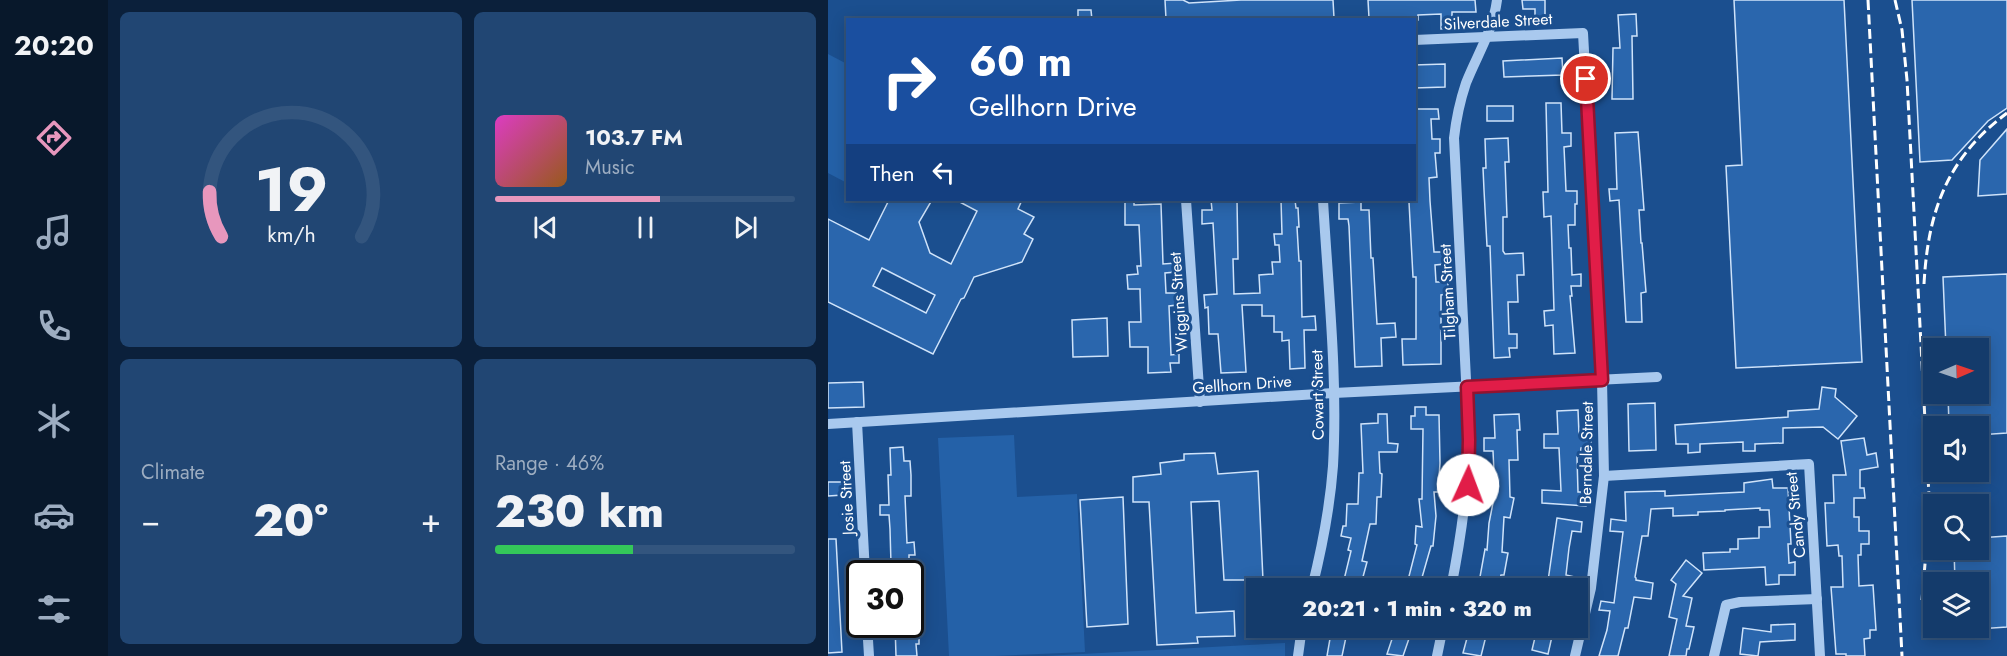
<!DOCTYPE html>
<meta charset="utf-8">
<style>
body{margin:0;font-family:Jost,sans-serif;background:#214673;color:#f1f3f6;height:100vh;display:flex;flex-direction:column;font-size:22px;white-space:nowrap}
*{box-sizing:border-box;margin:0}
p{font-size:20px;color:#9dadc1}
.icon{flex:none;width:33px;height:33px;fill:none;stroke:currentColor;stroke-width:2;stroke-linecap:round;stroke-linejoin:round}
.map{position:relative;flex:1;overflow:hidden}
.panel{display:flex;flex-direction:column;gap:12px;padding:12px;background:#0b203b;width:720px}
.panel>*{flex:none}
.banner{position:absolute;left:18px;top:18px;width:570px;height:183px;border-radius:0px;box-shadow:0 3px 15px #0003,0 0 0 2px #33557e;background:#1a4fa0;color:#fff;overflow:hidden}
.needle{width:39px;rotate:88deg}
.tools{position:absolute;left:1095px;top:338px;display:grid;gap:12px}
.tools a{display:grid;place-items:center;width:66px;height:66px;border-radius:0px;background:#143b6b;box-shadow:0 3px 15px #0003,0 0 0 2px #33557e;font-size:30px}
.speed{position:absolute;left:18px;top:560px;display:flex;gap:12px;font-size:30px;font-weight:700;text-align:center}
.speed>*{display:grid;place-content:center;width:78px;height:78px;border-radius:50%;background:#143b6b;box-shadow:0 3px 15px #0003,0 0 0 2px #33557e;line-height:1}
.speed .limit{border:3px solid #111;border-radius:9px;background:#fff;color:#111}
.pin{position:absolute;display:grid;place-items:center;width:51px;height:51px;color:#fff;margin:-26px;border:3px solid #fff;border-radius:50%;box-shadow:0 2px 6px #0007}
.me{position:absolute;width:66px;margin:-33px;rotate:2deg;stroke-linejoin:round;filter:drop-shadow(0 0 4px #0008)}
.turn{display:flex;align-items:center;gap:21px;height:126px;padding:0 24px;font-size:27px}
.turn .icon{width:78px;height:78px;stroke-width:2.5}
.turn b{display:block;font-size:42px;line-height:51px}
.then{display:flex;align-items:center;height:57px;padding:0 24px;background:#0003;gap:12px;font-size:22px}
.big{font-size:45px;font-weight:800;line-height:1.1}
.panel .card{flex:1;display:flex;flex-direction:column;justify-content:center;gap:9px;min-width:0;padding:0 21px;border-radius:9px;background:#214673}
.panel .dial{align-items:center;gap:0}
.dial svg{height:156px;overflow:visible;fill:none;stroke:#33557e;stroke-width:7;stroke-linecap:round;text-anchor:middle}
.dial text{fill:#f1f3f6;stroke:none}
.song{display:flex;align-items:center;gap:18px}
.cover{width:72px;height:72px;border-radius:9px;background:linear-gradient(135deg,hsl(310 70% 55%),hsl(30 70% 35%))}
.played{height:6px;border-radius:3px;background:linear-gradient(90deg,#e797bd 55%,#33557e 55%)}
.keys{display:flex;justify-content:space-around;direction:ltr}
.heat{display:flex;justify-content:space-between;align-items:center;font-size:33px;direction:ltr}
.charge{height:9px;border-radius:4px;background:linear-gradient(90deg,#34c759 46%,#33557e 0)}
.panel .tiles{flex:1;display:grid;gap:12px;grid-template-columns:repeat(2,1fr)}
.trip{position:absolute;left:418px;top:578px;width:342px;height:60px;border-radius:0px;background:#143b6b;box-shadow:0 3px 15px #0003,0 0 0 2px #33557e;font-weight:800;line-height:60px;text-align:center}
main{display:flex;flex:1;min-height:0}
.dock{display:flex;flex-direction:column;width:108px;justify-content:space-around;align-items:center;background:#08182b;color:#9dadc1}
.dock .icon{width:42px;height:42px}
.dock .selected{color:#e797bd}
.dock b{font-size:27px;color:#f1f3f6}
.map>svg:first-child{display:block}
.green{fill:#2461a8}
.building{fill:#2a66ad;stroke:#cfe3fa;stroke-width:1.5;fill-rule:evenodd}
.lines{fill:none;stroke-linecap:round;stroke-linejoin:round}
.minor{stroke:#a9c9ee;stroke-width:10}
.rail{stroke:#fff;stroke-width:3;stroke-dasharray:10 4.5;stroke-linecap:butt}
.route-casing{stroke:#92132f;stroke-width:15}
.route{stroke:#e11d48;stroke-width:10}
.labels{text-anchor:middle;stroke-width:6;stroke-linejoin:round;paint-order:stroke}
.street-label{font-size:16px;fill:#fff;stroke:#1b4f8f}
</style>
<main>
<nav class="dock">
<b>20:20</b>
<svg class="icon selected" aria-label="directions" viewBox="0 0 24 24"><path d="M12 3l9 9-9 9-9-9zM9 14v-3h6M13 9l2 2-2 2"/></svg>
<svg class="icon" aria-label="music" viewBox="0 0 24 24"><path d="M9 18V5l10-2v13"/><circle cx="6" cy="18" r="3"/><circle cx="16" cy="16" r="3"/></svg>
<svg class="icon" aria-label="phone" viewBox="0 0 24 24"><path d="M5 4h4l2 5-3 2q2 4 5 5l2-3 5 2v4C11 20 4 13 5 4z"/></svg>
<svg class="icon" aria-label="climate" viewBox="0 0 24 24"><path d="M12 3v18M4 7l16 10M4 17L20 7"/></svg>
<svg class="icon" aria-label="car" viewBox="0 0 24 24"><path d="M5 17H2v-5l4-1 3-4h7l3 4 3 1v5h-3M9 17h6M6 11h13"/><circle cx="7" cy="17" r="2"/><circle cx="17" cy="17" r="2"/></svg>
<svg class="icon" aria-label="filters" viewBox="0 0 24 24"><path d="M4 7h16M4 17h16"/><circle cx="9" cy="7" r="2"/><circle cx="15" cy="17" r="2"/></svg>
</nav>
<section class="panel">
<div class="tiles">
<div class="card dial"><svg viewBox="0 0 100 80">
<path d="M14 69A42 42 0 1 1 86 69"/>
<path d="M14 69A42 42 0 0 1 8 46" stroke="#e797bd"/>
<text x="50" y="56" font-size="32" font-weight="700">19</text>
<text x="50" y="72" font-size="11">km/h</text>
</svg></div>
<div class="card">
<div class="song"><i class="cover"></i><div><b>103.7 FM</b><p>Music</p></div></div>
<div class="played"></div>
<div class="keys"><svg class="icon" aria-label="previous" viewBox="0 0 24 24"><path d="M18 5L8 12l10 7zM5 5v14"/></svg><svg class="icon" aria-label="pause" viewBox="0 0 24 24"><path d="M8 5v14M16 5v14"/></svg><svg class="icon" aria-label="next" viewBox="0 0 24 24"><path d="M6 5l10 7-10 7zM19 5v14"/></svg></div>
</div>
<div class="card"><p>Climate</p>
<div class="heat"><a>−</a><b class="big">20°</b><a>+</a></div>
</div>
<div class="card"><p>Range · 46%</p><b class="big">230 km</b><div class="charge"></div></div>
</div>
</section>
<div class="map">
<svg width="1179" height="656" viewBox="0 0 1179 656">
<rect width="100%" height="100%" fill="#1b4f8f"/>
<g class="green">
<polygon points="0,54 19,64 19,183 0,173"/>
<polygon points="186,435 189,497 249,494 257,652 167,656 121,656 110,438"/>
<polygon points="457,643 457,656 217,656"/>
</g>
<g class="building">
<polygon points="337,0 355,0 361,3 413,0 505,0 506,18 338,19"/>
<polygon points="540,0 647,0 648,12 624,12 624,28 613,29 613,14 590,15 590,20 541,18"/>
<polygon points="694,0 717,0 717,18 707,18 707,9 695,9"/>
<polygon points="906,0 1016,0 1034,362 908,368 898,166 914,165"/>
<polygon points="1084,0 1179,0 1179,108 1160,121 1124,160 1092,162"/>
<polygon points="250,10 263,10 264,20 250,20"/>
<polygon points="808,14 809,36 804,36 805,99 784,99 785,48 792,48 790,15"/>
<polygon points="734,58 735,75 676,77 675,61"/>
<polygon points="617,64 617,87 586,88 586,65"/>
<polygon points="718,103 733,103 734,133 743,133 743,146 736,147 738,191 749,191 749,204 747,204 747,225 740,225 741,248 743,248 744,275 753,274 753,286 743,286 744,296 742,296 747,353 726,354 725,325 717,326 716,311 726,310 723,216 716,217 715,192 720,192"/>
<rect x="659" y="106" width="26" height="15"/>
<polygon points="586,109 610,109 611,119 603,119 604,139 612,139 612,153 607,153 609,177 601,178 602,201 606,252 617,252 617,264 607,265 608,282 620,282 620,294 613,295 613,364 575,365 574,339 588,339 588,277 585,277 581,202 586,201"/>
<polygon points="1179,129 1179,194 1150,196 1152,160"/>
<polygon points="810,132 816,210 811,210 813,243 814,243 818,292 813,293 814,322 798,322 791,200 782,201 781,189 789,189 787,133"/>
<polygon points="680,138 681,162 677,162 679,217 675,217 675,251 677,254 695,253 696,275 689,275 690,302 680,302 681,334 689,334 689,348 681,348 682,357 666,358 662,246 659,246 656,190 655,168 658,168 657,139"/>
<path d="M61,200H104L91,222L102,253L123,264L149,211L128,200H194L190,209L206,217L196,234L205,239L194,262L146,277L136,298L133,299L105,354L0,302V219L41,240ZM54,268L107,295L98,313L45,286Z"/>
<polygon points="383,200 409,200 410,259 405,259 406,294 432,293 431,275 445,274 444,262 452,262 451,245 447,245 446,234 454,234 453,200 467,200 468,208 470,208 471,227 469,227 471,261 473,261 474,317 487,316 488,330 476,330 477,368 462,369 461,340 454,341 454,332 446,332 446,316 434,316 434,305 414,305 418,372 393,373 390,334 381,334 380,307 377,308 376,295 389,294 385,223 374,224 374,210 384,210"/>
<polygon points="297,202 306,202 306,205 333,204 335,264 348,263 348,272 337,273 338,293 348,293 349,305 341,306 343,355 351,354 351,363 342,363 343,372 320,373 320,347 302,347 301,322 313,322 312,289 300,289 299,275 310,274 309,266 313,266 311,225 297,225"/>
<polygon points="533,202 533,210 541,210 543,258 545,258 549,324 567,323 568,337 553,338 554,366 527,367 521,226 520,219 511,219 511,203"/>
<polygon points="1179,274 1179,433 1150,435 1150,426 1121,426 1120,393 1150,393 1150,348 1118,348 1115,277"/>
<polygon points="279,318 280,356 245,357 244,320"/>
<polygon points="35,382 36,407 0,408 0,383"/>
<polygon points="994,387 1008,389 1007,397 1029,416 1010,439 995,427 955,428 955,443 927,444 927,451 915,451 915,442 872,444 872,452 860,453 860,444 848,444 847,425 960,417 960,411 991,409"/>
<polygon points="827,403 828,450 801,451 800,404"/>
<polygon points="587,407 598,407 598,415 611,415 612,463 610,492 606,492 608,516 605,546 603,546 591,588 578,588 589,545 587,544 588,526 594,527 591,499 594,499 595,429 583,429 583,416 587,416"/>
<polygon points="750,410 751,434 763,434 763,448 753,448 752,457 749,457 750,492 759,492 758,506 714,503 714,490 733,491 731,448 716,448 716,434 730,434 729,411"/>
<polygon points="550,414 559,414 560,443 570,444 569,452 551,452 552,473 554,474 553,497 549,497 548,524 542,524 534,561 539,562 532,588 514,588 523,551 520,550 523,538 513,536 515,526 518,526 519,504 530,504 531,473 535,473 533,424 550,423"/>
<polygon points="691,414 692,430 689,430 690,460 681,460 682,497 686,498 682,518 676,517 674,552 680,553 676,575 673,575 669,588 650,588 657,549 659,550 661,523 665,503 655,502 657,493 667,494 665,451 656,451 656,438 667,438 666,415"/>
<polygon points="1036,438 1039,455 1048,453 1050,467 1032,470 1032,488 1036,488 1037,498 1026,498 1026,517 1031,517 1031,531 1041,531 1041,544 1033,544 1033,555 1030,555 1031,586 1045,585 1048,630 1042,630 1042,638 1036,639 1037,656 1018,656 1018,654 1008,654 1003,587 1015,587 1014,556 1011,556 1010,545 999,546 997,503 1006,503 1005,475 1018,475 1013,441"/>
<polygon points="75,447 76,461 82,461 83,475 83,496 77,496 79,543 86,542 87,555 81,555 81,573 56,573 55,564 63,564 62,529 61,515 52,515 52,505 61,505 60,475 63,475 62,448"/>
<polygon points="387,453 390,474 430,471 435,580 396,580 391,501 363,502 368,613 406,611 407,636 369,637 370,643 329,645 321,502 305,502 305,477 333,474 332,463 356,460 356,454"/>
<polygon points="944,479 945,488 960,488 963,544 960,544 961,563 967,562 967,575 951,575 951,584 938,585 937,567 876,570 875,553 902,552 902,549 910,549 910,539 931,538 931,527 942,527 941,510 932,510 932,508 897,510 897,511 870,512 870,515 845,516 845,508 823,509 820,536 814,536 807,577 808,578 808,580 825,583 823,599 806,597 800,628 797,628 790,656 771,656 779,630 782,611 771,610 773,601 786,603 795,532 782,531 783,519 798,521 797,492 837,491 837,496 916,492 916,483"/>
<polygon points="0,482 14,482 15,495 0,496"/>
<polygon points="295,497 300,624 259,627 252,500"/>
<polygon points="729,518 754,522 753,532 744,531 741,548 738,575 747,577 746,587 735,586 735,588 719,588"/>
<polygon points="1179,536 1179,627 1150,629 1150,582 1127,582 1126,549 1150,549 1150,538"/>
<polygon points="0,539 8,539 14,652 0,653"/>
<polygon points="858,560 874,573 855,596 864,598 858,626 866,627 861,649 859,649 858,656 841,656 849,619 841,617 848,584 843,580"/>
<polygon points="91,591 92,611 82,612 82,592"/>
<polygon points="67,624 83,624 83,632 91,632 91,644 88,644 89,656 68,656"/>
<polygon points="967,624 967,640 932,642 930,656 912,654 915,628 943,632 943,625"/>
<polygon points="504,627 528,627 526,638 518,637 514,656 499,656"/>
<polygon points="568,627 585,627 575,656 559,654"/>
<polygon points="642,627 658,627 656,636 658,636 653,656 635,653"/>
<polygon points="709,629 725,632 720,654 704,650"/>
</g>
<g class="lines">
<g class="minor">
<polyline points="586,40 755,33 774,380 776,476 763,588 747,656"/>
<polyline points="358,200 372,402"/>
<polyline points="29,422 37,573"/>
<polyline points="0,424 506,393 829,377"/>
<polyline points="776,476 981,464 992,656"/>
<path d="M484,588C494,548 502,507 505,466C510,378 500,288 495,200"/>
<path d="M623,588C633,538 640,491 641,440L626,138C628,120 632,101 638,83C649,55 665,31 669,0"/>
<polyline points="39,624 41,656"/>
<polyline points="470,656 474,627"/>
<polyline points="609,656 615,627"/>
<polyline points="886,656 898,605 912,602 989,599"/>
</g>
<g class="rail">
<polyline points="1040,0 1074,656"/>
<polyline points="1067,0 1074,30 1079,80 1101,496 1100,528 1094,600"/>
<path d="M1096,284C1100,211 1119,158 1179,113"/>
</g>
</g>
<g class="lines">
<defs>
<polyline id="route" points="640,485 641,440 639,387 774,380 758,79"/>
</defs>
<use href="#route" class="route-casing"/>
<use href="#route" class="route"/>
</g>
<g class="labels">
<g class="street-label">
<text transform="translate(670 21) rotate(-3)" y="6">Silverdale Street</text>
<text transform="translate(619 292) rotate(-93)" y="6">Tilgham Street</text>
<text transform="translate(350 302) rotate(-94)" y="6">Wiggins Street</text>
<text transform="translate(414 384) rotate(-4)" y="6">Gellhorn Drive</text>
<text transform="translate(489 395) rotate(-91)" y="6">Cowart Street</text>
<text transform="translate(758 453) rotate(-89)" y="6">Berndale Street</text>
<text transform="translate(18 498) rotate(-93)" y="6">Josie Street</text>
<text transform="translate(967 515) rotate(-96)" y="6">Candy Street</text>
</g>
</g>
</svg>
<div class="tools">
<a><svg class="needle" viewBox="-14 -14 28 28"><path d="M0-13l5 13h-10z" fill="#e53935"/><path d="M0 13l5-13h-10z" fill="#9dadc1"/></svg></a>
<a><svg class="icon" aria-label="sound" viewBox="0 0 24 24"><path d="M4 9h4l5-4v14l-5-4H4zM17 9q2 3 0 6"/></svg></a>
<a><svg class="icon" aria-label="search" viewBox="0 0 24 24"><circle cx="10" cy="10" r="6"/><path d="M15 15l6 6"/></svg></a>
<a><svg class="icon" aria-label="layers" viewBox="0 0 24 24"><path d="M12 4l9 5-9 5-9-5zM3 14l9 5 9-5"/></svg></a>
</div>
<div class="speed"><div class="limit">30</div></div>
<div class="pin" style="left:758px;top:79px;background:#d93025"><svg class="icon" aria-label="arrive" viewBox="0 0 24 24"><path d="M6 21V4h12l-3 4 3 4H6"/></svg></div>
<svg class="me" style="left:640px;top:485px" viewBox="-20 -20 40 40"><circle r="19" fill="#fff"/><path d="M0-13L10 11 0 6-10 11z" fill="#e11d48"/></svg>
<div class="trip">20:21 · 1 min · 320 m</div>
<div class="banner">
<div class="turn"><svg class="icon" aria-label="right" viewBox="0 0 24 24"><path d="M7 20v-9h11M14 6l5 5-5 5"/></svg><div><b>60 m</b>Gellhorn Drive</div></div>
<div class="then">Then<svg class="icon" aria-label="left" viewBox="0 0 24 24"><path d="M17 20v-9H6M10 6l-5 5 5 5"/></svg></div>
</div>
</div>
</main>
